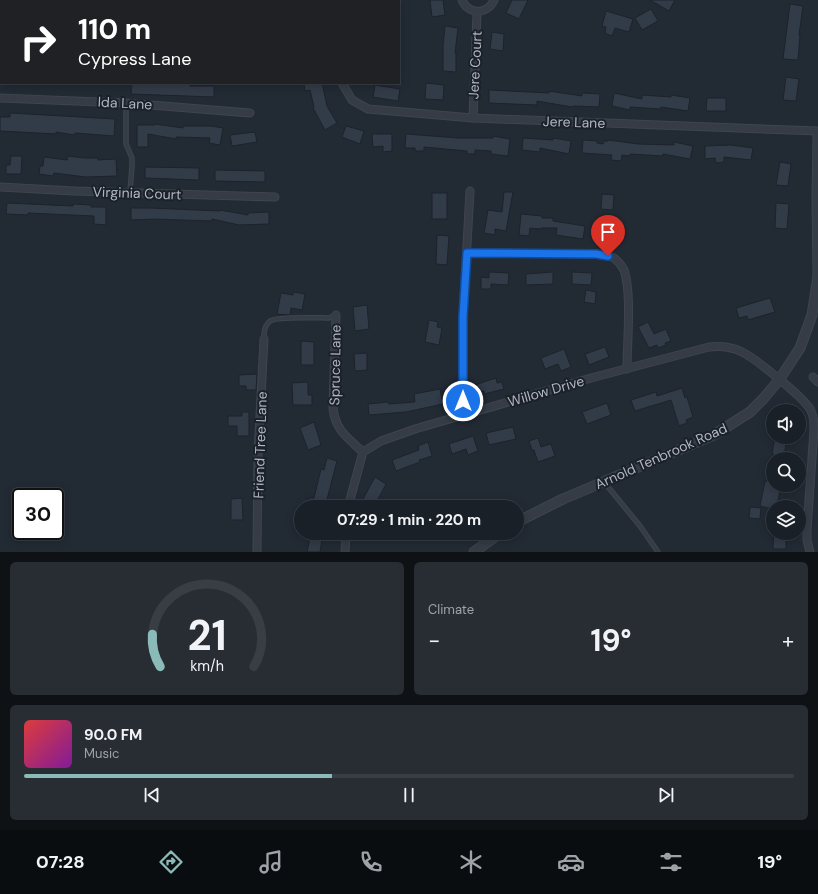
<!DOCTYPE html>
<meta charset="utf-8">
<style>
body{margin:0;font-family:"DM Sans",sans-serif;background:#272d33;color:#f1f3f6;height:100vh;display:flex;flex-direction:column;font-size:15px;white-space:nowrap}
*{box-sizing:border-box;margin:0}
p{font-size:13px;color:#9fa3a7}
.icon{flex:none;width:22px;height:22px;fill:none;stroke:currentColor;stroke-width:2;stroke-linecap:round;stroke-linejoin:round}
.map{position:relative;height:552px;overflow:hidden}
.details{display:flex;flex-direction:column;gap:10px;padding:10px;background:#0e1215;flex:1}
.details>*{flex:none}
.guide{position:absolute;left:0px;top:0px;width:400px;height:84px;box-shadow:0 2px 10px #0003,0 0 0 1px #383e44;background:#202124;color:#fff;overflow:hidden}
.tools{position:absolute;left:766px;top:404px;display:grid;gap:8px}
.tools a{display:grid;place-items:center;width:40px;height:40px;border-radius:50%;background:#1a2027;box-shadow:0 2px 10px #0003,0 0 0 1px #383e44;font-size:20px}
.speed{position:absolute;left:12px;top:488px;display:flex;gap:8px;font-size:20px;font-weight:700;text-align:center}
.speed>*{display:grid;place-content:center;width:52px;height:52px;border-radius:50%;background:#1a2027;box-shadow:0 2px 10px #0003,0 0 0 1px #383e44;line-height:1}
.speed .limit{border:2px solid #111;border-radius:6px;background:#fff;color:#111}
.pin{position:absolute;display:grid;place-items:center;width:34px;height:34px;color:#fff;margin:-41px -17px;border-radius:50% 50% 50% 0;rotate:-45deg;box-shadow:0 0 4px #0007}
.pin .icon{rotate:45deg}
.me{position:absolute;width:44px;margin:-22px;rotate:0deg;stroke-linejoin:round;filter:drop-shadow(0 0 3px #0008)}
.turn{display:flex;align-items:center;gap:14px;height:84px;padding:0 12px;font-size:18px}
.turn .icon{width:52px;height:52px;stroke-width:2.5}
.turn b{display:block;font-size:28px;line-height:34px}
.big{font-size:30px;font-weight:700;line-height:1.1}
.details .tile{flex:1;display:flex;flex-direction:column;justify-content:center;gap:6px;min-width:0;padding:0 14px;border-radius:6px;background:#272d33}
.details .dial{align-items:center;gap:0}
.dial svg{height:104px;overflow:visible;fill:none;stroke:#383e44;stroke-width:7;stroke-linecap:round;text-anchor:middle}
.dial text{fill:#f1f3f6;stroke:none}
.song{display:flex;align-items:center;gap:12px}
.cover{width:48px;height:48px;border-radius:6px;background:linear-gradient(135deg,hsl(0 70% 55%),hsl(290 70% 35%))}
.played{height:4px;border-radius:2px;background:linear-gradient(90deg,#8bbbb9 40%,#383e44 40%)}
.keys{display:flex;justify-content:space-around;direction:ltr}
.heat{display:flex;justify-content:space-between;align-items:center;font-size:22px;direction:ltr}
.details .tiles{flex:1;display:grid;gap:10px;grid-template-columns:1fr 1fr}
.tile:last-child{grid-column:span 2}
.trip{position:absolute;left:294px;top:500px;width:230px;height:40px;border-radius:20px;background:#1a2027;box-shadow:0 2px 10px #0003,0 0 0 1px #383e44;font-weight:700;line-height:40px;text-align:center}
.tabs{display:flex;height:64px;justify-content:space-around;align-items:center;background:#0a0d10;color:#9fa3a7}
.tabs .icon{width:28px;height:28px}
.tabs .on{color:#8bbbb9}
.tabs b{font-size:18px;color:#f1f3f6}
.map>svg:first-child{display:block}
.building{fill:#323b48;stroke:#1d232c}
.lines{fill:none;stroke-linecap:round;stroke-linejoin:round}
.service-casing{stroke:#3f454f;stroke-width:5.5}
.minor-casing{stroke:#3f454f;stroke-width:9}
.tertiary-casing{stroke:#3f454f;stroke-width:11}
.service{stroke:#353c45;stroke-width:3.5}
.minor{stroke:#353c45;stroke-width:7}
.tertiary{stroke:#353c45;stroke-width:9}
.route-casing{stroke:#114b97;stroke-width:10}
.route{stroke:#1a73e8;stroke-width:7}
.labels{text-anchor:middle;stroke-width:4;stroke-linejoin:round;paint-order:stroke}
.street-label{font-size:14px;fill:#b0b7c2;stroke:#1b2129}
</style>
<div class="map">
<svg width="818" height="552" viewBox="0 0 818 552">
<rect width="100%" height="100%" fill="#222a34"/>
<g class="building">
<polygon points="430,0 443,0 445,15 432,17"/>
<polygon points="512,0 528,0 519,19 506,13"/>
<polygon points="650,0 675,0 669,11"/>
<polygon points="790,4 803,6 799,35 800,35 798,60 783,59"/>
<polygon points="651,9 658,21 642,30 635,18"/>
<polygon points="606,11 633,19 629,32 615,28 612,36 605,33 606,27 602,26"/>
<polygon points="445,26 458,28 455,53 456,53 456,72 443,71 443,45"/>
<polygon points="492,32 504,34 503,51 490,49"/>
<polygon points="786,77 799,79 796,101 783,100"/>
<polygon points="132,83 191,83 190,86 214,86 214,97 131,94"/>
<polygon points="309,83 322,83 327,106 337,123 325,130 313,108 314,107 310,90 305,91 304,84"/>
<polygon points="426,83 444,85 443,100 425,99"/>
<polygon points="375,85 400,89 398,101 373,97"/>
<polygon points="489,90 549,93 549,91 582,96 582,93 600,94 599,107 573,106 572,107 537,101 537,105 489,103"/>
<polygon points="614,93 642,99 642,95 671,97 671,95 690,98 688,111 661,107 661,109 630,107 630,110 612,106"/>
<polygon points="707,98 726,98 726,111 706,111"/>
<polygon points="10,113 115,119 114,136 75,133 74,135 56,132 56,134 0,131 0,117 10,117"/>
<polygon points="155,124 183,128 183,126 211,126 223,128 220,145 209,143 210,138 176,137 176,139 148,134 148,147 137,147 137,125 155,125"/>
<polygon points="346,126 364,131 360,144 342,137"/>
<polygon points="255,132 257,142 232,146 230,135"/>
<polygon points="372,134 392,134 392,151 383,152 383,146 373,147"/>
<polygon points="406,134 458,138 493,138 493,136 510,139 508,156 491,154 491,151 475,150 475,154 467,154 467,151 424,147 424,151 415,151 415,148 405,148"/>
<polygon points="523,138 553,140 553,138 571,141 569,154 540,148 540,152 522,150"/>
<polygon points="583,140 597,141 597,143 603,144 604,141 608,141 608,140 638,144 674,145 674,142 693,146 690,159 663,154 663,156 630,154 630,156 622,155 621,161 611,160 612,155 582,153"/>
<polygon points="731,145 753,148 751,160 724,157 724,162 716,163 715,158 705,159 705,146"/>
<polygon points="11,156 22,156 21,174 6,174 6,165 10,165"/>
<polygon points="68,156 84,158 98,158 98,160 116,159 117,176 86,177 54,173 53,176 39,174 40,166 43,166 44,157 67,160"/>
<polygon points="780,162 791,164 788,186 776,185"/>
<polygon points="145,167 199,168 199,180 145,178"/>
<polygon points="215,170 265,171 265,182 215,181"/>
<polygon points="504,192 513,192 506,231 495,229 495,235 484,233 488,210 502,212"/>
<rect x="432" y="193" width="15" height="26"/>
<polygon points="602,194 614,195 613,210 601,209"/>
<polygon points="7,203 73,206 73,204 91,205 91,207 106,207 106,225 94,224 94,216 28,213 28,215 6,214"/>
<polygon points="776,203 789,204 787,229 775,228"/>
<polygon points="131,208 151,208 220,211 220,210 248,215 248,213 269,212 269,224 239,225 212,219 212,221 155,219 131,220"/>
<polygon points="521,214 542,216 542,218 553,218 553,221 585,226 583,239 556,235 557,228 541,228 541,229 530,228 529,236 519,235"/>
<polygon points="602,225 611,226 611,229 623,230 622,242 616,241 616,244 600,242"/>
<polygon points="437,235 449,236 447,265 436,264"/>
<polygon points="489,272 509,273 508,285 491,284 491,289 481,289 481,277 489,278"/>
<polygon points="553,272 553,284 526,285 526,274"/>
<polygon points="572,272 592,273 591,285 572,284"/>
<polygon points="586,290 596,292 595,304 584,302"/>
<polygon points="293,292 305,294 302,310 291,308 290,315 277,314 281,293 293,295"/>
<polygon points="770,298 775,312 748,320 747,316 739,318 736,308"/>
<polygon points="367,305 369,329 355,331 353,307"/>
<polygon points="429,320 438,322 437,327 442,328 439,345 425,342"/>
<polygon points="648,322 654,334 666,329 671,341 665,343 666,345 658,348 657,345 649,348 638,327"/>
<polygon points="301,341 314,342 314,365 301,365"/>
<polygon points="605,347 609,357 589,365 585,354"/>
<polygon points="564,349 571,367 561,371 558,364 545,369 541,358"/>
<polygon points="367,353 367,370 355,371 354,354"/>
<polygon points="257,374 256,390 246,390 246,386 239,386 239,375"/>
<polygon points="496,378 497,383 502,382 504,389 484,394 484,391 474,394 472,386"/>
<polygon points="308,382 308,395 312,395 312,405 293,405 292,383"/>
<polygon points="682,388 685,398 687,397 693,417 686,420 687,423 679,426 671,400 635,411 631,400 656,392 657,396"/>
<polygon points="440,389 443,404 406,412 369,415 368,404 388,402 389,404 415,402 414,394"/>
<polygon points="607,403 611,415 587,424 582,412"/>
<polygon points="242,412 249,412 249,436 237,436 237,426 228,426 228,416 242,416"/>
<polygon points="314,422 321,445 308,450 300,428"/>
<polygon points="513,427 516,439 489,445 486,433"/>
<polygon points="473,436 478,451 468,455 466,449 452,454 449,444"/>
<polygon points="775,437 787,438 784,456 772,454"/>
<polygon points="538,438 541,447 551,444 555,456 538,462 534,450 532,450 529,441"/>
<polygon points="428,442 432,456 419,460 420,462 396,471 392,460 419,450 418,446"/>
<polygon points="327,458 337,461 325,507 307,507 309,498 314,498 321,469 324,470"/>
<polygon points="375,477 386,484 375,505 363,499"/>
<polygon points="765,481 773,482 773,485 781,485 777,507 773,507 773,509 760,506"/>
<polygon points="242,498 243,520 231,520 231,499"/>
<polygon points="750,507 761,508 760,519 749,518"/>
<polygon points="311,533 323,533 320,552 307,552"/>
<polygon points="774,533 786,533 786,549 773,549"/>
</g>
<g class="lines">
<defs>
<g id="service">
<polyline points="126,103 126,144 132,158 132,166 130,192"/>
<path d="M264,339C264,332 264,326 270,321C277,316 318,318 329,318L336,315"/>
<polyline points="604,482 640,526 658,552"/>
</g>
<g id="minor">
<path d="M462,0C469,16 488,14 494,0"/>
<polyline points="346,1 346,0"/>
<polyline points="342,83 352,100 368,109 473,118 818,131"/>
<polyline points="0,98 126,103 250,113"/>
<polyline points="473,118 477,12"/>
<polyline points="0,187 74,191 275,197"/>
<path d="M467,253L596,254C602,255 609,255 614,258C618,261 622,266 624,270C632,292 627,344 627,369"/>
<path d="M336,315L333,408C335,430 348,438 363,452"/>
<polyline points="813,377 818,382"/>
<polyline points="463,415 463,317 470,191"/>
<path d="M348,507L363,452L381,441L415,429L591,378L709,347C719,346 732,347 742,352C755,358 803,397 810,409C814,416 814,422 814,430L807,530V540L810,552"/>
<polyline points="257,552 258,454 264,339"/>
<polyline points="345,552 346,533"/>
</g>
<g id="tertiary">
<polyline points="818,135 817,199 818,276"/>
<polyline points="517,522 563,499 714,435 750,412 763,399 779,380 800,348 812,315 818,276"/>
<polyline points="474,552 500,533"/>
</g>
</defs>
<use href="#service" class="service-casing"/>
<use href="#minor" class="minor-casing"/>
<use href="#tertiary" class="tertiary-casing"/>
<use href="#service" class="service"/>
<use href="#minor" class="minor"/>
<use href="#tertiary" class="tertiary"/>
</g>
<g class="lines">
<defs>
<polyline id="route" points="463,401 463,317 467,253 596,254 608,256"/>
</defs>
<use href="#route" class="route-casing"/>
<use href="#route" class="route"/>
</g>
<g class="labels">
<g class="street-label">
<text transform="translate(475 65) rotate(-87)" y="5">Jere Court</text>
<text transform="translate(125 103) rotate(3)" y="5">Ida Lane</text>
<text transform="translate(574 122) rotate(2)" y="5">Jere Lane</text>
<text transform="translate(137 193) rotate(2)" y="5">Virginia Court</text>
<text transform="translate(335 365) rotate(-89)" y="5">Spruce Lane</text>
<text transform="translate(546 391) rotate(-16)" y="5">Willow Drive</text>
<text transform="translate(260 445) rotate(-88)" y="5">Friend Tree Lane</text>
<text transform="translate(661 456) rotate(-24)" y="5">Arnold Tenbrook Road</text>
</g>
</g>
</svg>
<div class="tools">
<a><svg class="icon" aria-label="sound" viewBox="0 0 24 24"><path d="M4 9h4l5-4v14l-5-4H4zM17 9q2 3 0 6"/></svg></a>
<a><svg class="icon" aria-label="search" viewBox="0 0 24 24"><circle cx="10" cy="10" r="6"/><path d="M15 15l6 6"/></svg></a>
<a><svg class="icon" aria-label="layers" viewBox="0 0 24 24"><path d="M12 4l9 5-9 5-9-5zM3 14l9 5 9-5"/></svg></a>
</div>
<div class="speed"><div class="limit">30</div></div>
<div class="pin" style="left:608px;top:256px;background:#d93025"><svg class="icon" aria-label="arrive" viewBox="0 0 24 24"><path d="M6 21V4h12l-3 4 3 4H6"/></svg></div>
<svg class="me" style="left:463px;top:401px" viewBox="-20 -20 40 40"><circle r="17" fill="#1a73e8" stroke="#fff" stroke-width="3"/><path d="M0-11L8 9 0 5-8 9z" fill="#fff"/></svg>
<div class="trip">07:29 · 1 min · 220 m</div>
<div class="guide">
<div class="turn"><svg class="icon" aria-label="right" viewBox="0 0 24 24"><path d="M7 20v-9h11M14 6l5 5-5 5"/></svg><div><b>110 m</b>Cypress Lane</div></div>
</div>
</div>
<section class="details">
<div class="tiles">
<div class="tile dial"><svg viewBox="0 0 100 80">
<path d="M14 69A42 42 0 1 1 86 69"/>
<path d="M14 69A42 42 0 0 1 8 44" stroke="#8bbbb9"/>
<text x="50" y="56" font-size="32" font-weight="700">21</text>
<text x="50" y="72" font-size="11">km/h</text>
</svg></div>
<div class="tile"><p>Climate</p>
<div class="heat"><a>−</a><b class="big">19°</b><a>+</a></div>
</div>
<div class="tile">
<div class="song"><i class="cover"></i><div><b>90.0 FM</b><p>Music</p></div></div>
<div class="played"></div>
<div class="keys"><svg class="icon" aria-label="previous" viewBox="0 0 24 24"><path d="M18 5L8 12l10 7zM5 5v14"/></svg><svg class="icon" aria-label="pause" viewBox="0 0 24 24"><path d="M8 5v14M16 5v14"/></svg><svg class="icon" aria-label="next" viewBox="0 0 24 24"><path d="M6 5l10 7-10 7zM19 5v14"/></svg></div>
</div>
</div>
</section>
<nav class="tabs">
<b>07:28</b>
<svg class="icon on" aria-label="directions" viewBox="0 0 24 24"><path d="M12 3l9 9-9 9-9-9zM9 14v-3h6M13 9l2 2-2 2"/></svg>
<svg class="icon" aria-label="music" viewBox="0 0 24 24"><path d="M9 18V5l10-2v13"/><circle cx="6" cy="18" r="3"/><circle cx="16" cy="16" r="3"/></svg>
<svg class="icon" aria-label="phone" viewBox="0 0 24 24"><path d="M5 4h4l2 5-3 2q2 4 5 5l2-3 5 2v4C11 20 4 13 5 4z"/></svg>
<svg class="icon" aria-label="climate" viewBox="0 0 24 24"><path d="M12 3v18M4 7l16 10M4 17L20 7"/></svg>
<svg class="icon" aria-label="car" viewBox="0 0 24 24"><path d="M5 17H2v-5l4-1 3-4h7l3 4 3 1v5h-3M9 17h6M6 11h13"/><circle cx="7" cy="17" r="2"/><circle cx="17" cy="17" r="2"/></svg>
<svg class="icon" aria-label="filters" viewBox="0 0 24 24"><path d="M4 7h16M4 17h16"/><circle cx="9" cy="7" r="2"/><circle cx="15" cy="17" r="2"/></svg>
<b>19°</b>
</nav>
